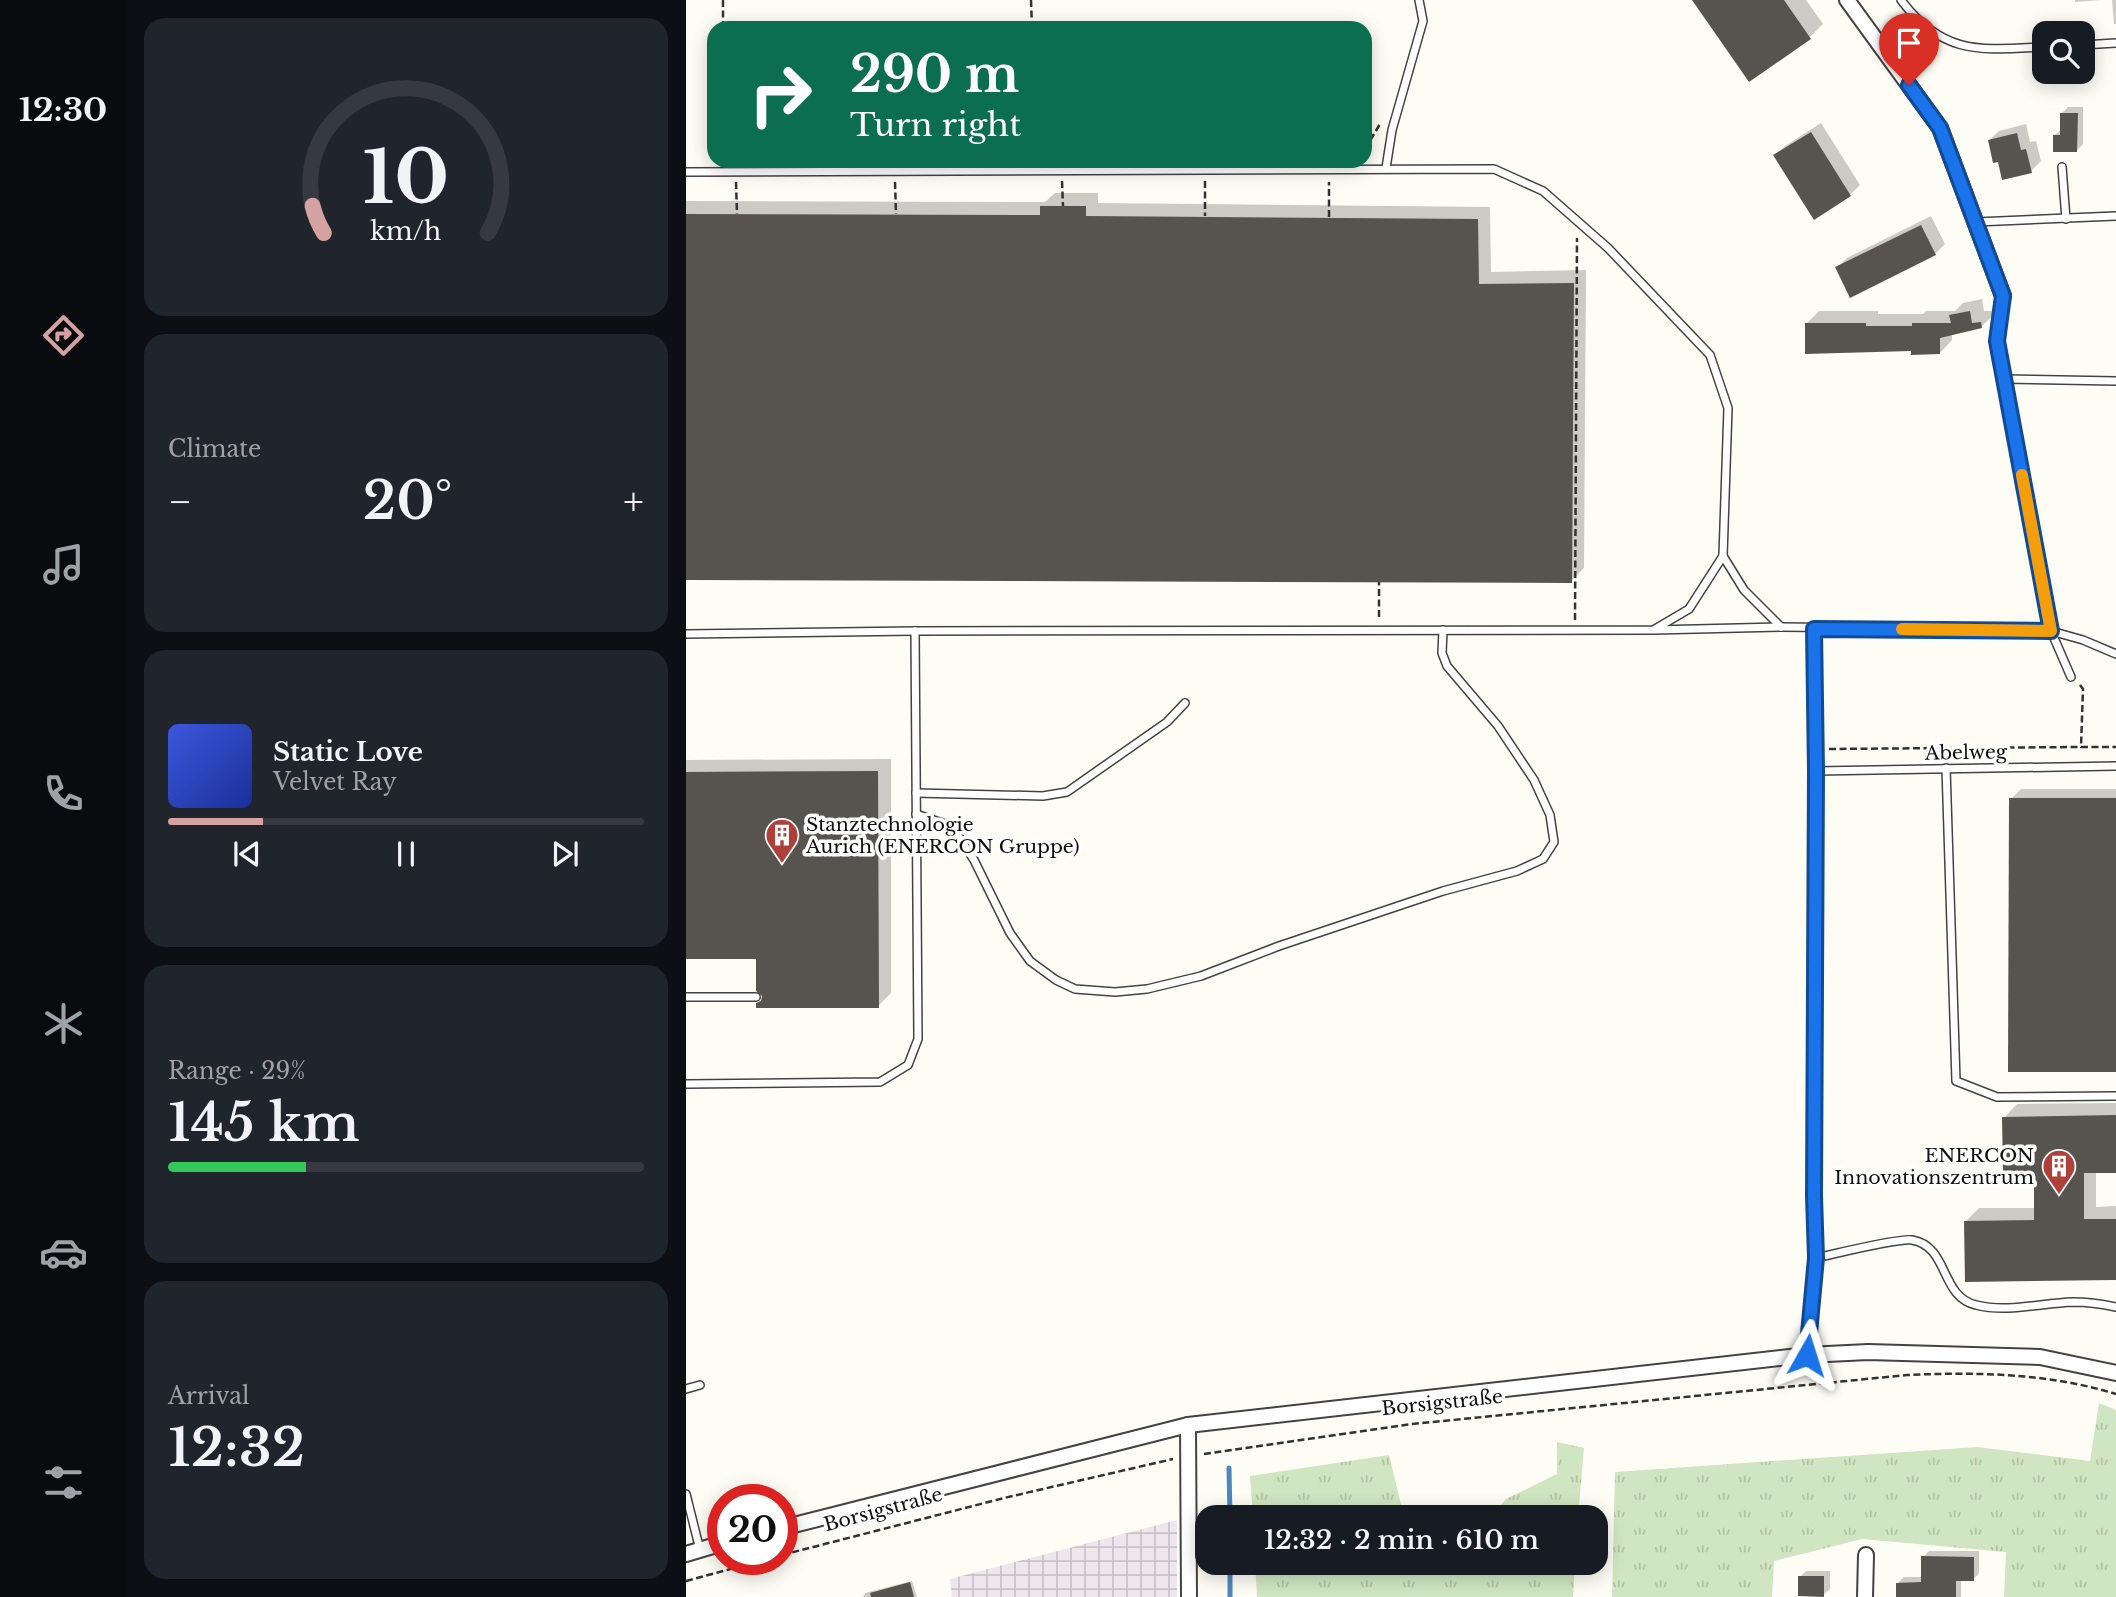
<!DOCTYPE html>
<meta charset="utf-8">
<style>
body{margin:0;font-family:"Libre Baskerville",serif;background:#20242c;color:#f1f3f6;height:100vh;display:flex;flex-direction:column;font-size:26px;white-space:nowrap}
*{box-sizing:border-box;margin:0}
p{font-size:23px;color:#9ea1a6}
.icon{flex:none;width:38px;height:38px;fill:none;stroke:currentColor;stroke-width:2;stroke-linecap:round;stroke-linejoin:round}
.map{position:relative;flex:1;overflow:hidden}
.drawer{display:flex;flex-direction:column;gap:18px;padding:18px;background:#0d0f14;width:560px}
.drawer>*{flex:none}
.top-card{position:absolute;left:21px;top:21px;width:665px;height:147px;border-radius:21px;box-shadow:0 4px 18px #0003;background:#0b6e4f;color:#fff;overflow:hidden}
.buttons{position:absolute;left:1346px;top:21px;display:grid;gap:14px}
.buttons a{display:grid;place-items:center;width:63px;height:63px;border-radius:14px;background:#171b24;box-shadow:0 4px 18px #0003;font-size:35px}
.speed{position:absolute;left:21px;top:1484px;display:flex;gap:14px;font-size:35px;font-weight:700;text-align:center}
.speed>*{display:grid;place-content:center;width:91px;height:91px;border-radius:50%;background:#171b24;box-shadow:0 4px 18px #0003;line-height:1}
.speed .limit{border:10px solid #d22;background:#fff;color:#111}
.pin{position:absolute;display:grid;place-items:center;width:60px;height:60px;color:#fff;margin:-72px -30px;border-radius:50% 50% 50% 0;rotate:-45deg;box-shadow:0 0 7px #0007}
.pin .icon{rotate:45deg}
.me{position:absolute;width:77px;margin:-38px;rotate:6deg;stroke-linejoin:round;filter:drop-shadow(0 0 5px #0008)}
.turn{display:flex;align-items:center;gap:24px;height:147px;padding:0 28px;font-size:32px}
.turn .icon{width:91px;height:91px;stroke-width:2.5}
.turn b{display:block;font-size:49px;line-height:60px}
.big{font-size:52px;font-weight:600;line-height:1.1}
.drawer .widget{flex:1;display:flex;flex-direction:column;justify-content:center;gap:10px;min-width:0;padding:0 24px;border-radius:21px;background:#20242c}
.drawer .dial{align-items:center;gap:0}
.dial svg{height:182px;overflow:visible;fill:none;stroke:#363941;stroke-width:7;stroke-linecap:round;text-anchor:middle}
.dial text{fill:#f1f3f6;stroke:none}
.song{display:flex;align-items:center;gap:21px}
.cover{width:84px;height:84px;border-radius:10px;background:linear-gradient(135deg,hsl(230 70% 55%),hsl(230 70% 35%))}
.played{height:7px;border-radius:4px;background:linear-gradient(90deg,#d3a2a1 20%,#363941 20%)}
.keys{display:flex;justify-content:space-around;direction:ltr}
.heat{display:flex;justify-content:space-between;align-items:center;font-size:38px;direction:ltr}
.charge{height:10px;border-radius:5px;background:linear-gradient(90deg,#34c759 29%,#363941 0)}
.trip{position:absolute;left:509px;top:1505px;width:413px;height:70px;border-radius:21px;background:#171b24;box-shadow:0 4px 18px #0003;font-weight:600;line-height:70px;text-align:center}
main{display:flex;flex:1;min-height:0}
.menu{display:flex;flex-direction:column;width:126px;justify-content:space-around;align-items:center;background:#090b0e;color:#9ea1a6}
.menu .icon{width:49px;height:49px}
.menu .current{color:#d3a2a1}
.menu b{font-size:32px;color:#f1f3f6}
.map>svg:first-child{display:block}
.industrial{fill:url(#industrial-grid)}
.grass{fill:url(#grass-tufts)}
.shadow{fill:#0003}
.lines{fill:none;stroke-linecap:round;stroke-linejoin:round}
.stream{stroke:#4f86bd;stroke-width:5}
.building{fill:#57534e}
.lane-casing{stroke:#434343;stroke-width:10}
.street-casing{stroke:#434343;stroke-width:18}
.path{stroke:#323232;stroke-width:2.5;stroke-dasharray:7 3.5;stroke-linecap:butt}
.lane{stroke:#fff;stroke-width:7}
.street{stroke:#fff;stroke-width:14}
.route-casing{stroke:#114b97;stroke-width:18}
.route{stroke:#1a73e8;stroke-width:12}
.slow{stroke:#f59e0b;stroke-width:12}
.labels{text-anchor:middle;stroke-width:7;stroke-linejoin:round;paint-order:stroke}
.street-label{font-size:19px;fill:#101010;stroke:#fff}
.poi-label{font-size:19px;fill:#101010;stroke:#fff;text-anchor:start}
</style>
<main>
<nav class="menu">
<b>12:30</b>
<svg class="icon current" aria-label="directions" viewBox="0 0 24 24"><path d="M12 3l9 9-9 9-9-9zM9 14v-3h6M13 9l2 2-2 2"/></svg>
<svg class="icon" aria-label="music" viewBox="0 0 24 24"><path d="M9 18V5l10-2v13"/><circle cx="6" cy="18" r="3"/><circle cx="16" cy="16" r="3"/></svg>
<svg class="icon" aria-label="phone" viewBox="0 0 24 24"><path d="M5 4h4l2 5-3 2q2 4 5 5l2-3 5 2v4C11 20 4 13 5 4z"/></svg>
<svg class="icon" aria-label="climate" viewBox="0 0 24 24"><path d="M12 3v18M4 7l16 10M4 17L20 7"/></svg>
<svg class="icon" aria-label="car" viewBox="0 0 24 24"><path d="M5 17H2v-5l4-1 3-4h7l3 4 3 1v5h-3M9 17h6M6 11h13"/><circle cx="7" cy="17" r="2"/><circle cx="17" cy="17" r="2"/></svg>
<svg class="icon" aria-label="filters" viewBox="0 0 24 24"><path d="M4 7h16M4 17h16"/><circle cx="9" cy="7" r="2"/><circle cx="15" cy="17" r="2"/></svg>
</nav>
<section class="drawer">
<div class="widget dial"><svg viewBox="0 0 100 80">
<path d="M14 69A42 42 0 1 1 86 69"/>
<path d="M14 69A42 42 0 0 1 9 57" stroke="#d3a2a1"/>
<text x="50" y="56" font-size="32" font-weight="700">10</text>
<text x="50" y="72" font-size="11">km/h</text>
</svg></div>
<div class="widget"><p>Climate</p>
<div class="heat"><a>−</a><b class="big">20°</b><a>+</a></div>
</div>
<div class="widget">
<div class="song"><i class="cover"></i><div><b>Static Love</b><p>Velvet Ray</p></div></div>
<div class="played"></div>
<div class="keys"><svg class="icon" aria-label="previous" viewBox="0 0 24 24"><path d="M18 5L8 12l10 7zM5 5v14"/></svg><svg class="icon" aria-label="pause" viewBox="0 0 24 24"><path d="M8 5v14M16 5v14"/></svg><svg class="icon" aria-label="next" viewBox="0 0 24 24"><path d="M6 5l10 7-10 7zM19 5v14"/></svg></div>
</div>
<div class="widget"><p>Range · 29%</p><b class="big">145 km</b><div class="charge"></div></div>
<div class="widget"><p>Arrival</p><b class="big">12:32</b></div>
</section>
<div class="map">
<svg width="1430" height="1597" viewBox="0 0 1430 1597">
<defs>
<pattern id="industrial-grid" width="8" height="8" patternUnits="userSpaceOnUse" patternTransform="scale(1.75)"><rect width="8" height="8" fill="#ede6ed"/><path d="M0 4h8M4 0v8" fill="none" stroke="#cac4ca"/></pattern>
<pattern id="grass-tufts" width="24" height="20" patternUnits="userSpaceOnUse" patternTransform="scale(1.75)"><rect width="24" height="20" fill="#d0e5c1"/><path d="M3 7l-1-3M5 7V3M7 7l1-3M15 17l-1-3M17 17v-4M19 17l1-3" fill="none" stroke="#b2c3a5"/></pattern>
</defs>
<rect width="100%" height="100%" fill="#fefdf5"/>
<polygon class="industrial" points="491,1520 491,1597 266,1597 264,1579"/>
<g class="grass">
<polygon points="1413,1403 1430,1410 1430,1597 1318,1597 1320,1552 1176,1539 1088,1561 1086,1597 926,1597 929,1472 1291,1447 1404,1461"/>
<polygon points="871,1442 898,1448 892,1517 804,1517 820,1499 871,1474"/>
<polygon points="703,1455 718,1517 567,1517 564,1476"/>
<polygon points="569,1563 889,1563 887,1597 571,1597"/>
</g>
<g class="shadow">
<polygon points="1008,0 1120,0 1137,24 1124,37 1064,80"/>
<polygon points="1389,0 1415,0 1389,2"/>
<polygon points="1426,0 1430,0 1430,24 1428,24"/>
<polygon points="1382,107 1397,107 1397,144 1390,151 1369,135 1376,129 1376,113"/>
<polygon points="1135,123 1174,185 1164,195 1090,155 1099,146"/>
<polygon points="1340,124 1344,142 1350,141 1355,161 1345,171 1303,140 1313,131"/>
<polygon points="369,193 412,193 412,203 804,207 805,272 900,270 898,568 885,581 0,578 0,201 359,202"/>
<polygon points="1245,216 1259,244 1249,254 1151,268 1161,258"/>
<polygon points="1296,299 1298,311 1307,311 1308,314 1295,327 1266,333 1266,340 1254,353 1227,349 1120,324 1133,311 1192,311 1192,314 1237,314 1240,311 1269,311 1277,303"/>
<polygon points="205,759 205,993 192,1006 72,1004 77,998 72,957 0,957 0,760"/>
<polygon points="1335,789 1430,789 1430,1070 1325,799"/>
<polygon points="1430,1103 1430,1171 1410,1171 1410,1207 1430,1206 1430,1278 1280,1221 1293,1208 1350,1208 1349,1171 1318,1118 1331,1104"/>
<polygon points="1243,1551 1293,1551 1293,1573 1287,1580 1275,1580 1275,1597 1212,1597 1212,1583 1218,1577 1237,1577 1237,1557"/>
<polygon points="1120,1571 1144,1571 1144,1589 1137,1595 1114,1577"/>
<polygon points="226,1581 231,1597 177,1597 179,1593"/>
</g>
<g class="lines">
<g class="stream">
<polyline points="543,1468 544,1517"/>
<polyline points="544,1563 544,1597"/>
</g>
</g>
<g class="building">
<polygon points="1006,0 1098,0 1125,39 1063,82"/>
<polygon points="1374,113 1392,113 1391,152 1367,152 1367,135 1374,135"/>
<polygon points="1125,132 1165,196 1128,220 1087,155"/>
<polygon points="1331,133 1335,150 1340,149 1346,173 1316,180 1312,162 1307,163 1302,140"/>
<polygon points="354,206 400,206 400,216 792,219 793,284 888,283 886,583 0,580 0,214 354,215"/>
<polygon points="1235,225 1250,255 1164,298 1149,267"/>
<polygon points="1284,311 1286,323 1295,322 1296,328 1254,338 1254,354 1225,355 1225,351 1119,354 1119,323 1180,323 1180,326 1226,326 1226,323 1265,323 1263,315"/>
<polygon points="192,771 193,1008 70,1008 70,1003 75,1001 76,996 70,991 70,959 0,959 0,772"/>
<polygon points="1323,798 1430,798 1430,1072 1322,1072"/>
<polygon points="1430,1115 1430,1173 1398,1173 1398,1219 1430,1219 1430,1280 1279,1282 1278,1221 1348,1220 1348,1173 1317,1173 1316,1117"/>
<polygon points="1235,1556 1288,1557 1288,1581 1270,1581 1270,1597 1210,1597 1210,1583 1235,1582"/>
<polygon points="1112,1576 1138,1576 1138,1597 1112,1596"/>
<polygon points="224,1582 228,1597 185,1597 184,1593"/>
</g>
<g class="lines">
<defs>
<g id="lane">
<path d="M1215,0C1257,56 1295,50 1358,47"/>
<polyline points="1396,45 1430,43"/>
<polyline points="1376,167 1380,219"/>
<polyline points="700,168 706,130 737,21 733,0"/>
<polyline points="0,172 808,169 857,191 922,248 1024,355 1042,408 1037,556 1003,609 969,629"/>
<polyline points="1290,222 1430,216"/>
<polyline points="1317,297 1311,341 1365,631 1385,677"/>
<polyline points="1318,379 1430,381"/>
<polyline points="1037,556 1058,590 1095,627"/>
<polyline points="0,634 229,631 968,630 1095,627 1294,629 1365,631 1397,640 1430,654"/>
<polyline points="1260,768 1270,1081 1311,1097 1430,1096"/>
<polyline points="1131,771 1430,766"/>
<polyline points="230,793 357,796 381,792 481,722 499,703"/>
<polyline points="230,814 259,824 273,837 288,860 324,933 344,961 370,980 389,989 429,992 461,989 515,976 593,946 757,891 831,871 857,859 868,842 864,815 848,780 812,726 761,666 756,653 757,630"/>
<polyline points="0,997 70,997"/>
<polyline points="0,1084 194,1082 222,1065 232,1039 229,631"/>
<path d="M1130,1258C1149,1254 1211,1238 1226,1240C1263,1246 1254,1297 1290,1305C1322,1313 1355,1303 1387,1302C1401,1302 1416,1304 1430,1307"/>
<polyline points="1121,1355 1130,1258 1128,1196 1131,771 1128,629"/>
<polyline points="0,1389 14,1385"/>
<polyline points="0,1494 14,1550"/>
</g>
<g id="street">
<polyline points="1161,0 1254,128 1317,296"/>
<polyline points="502,1425 503,1597"/>
<polyline points="96,1528 502,1425 1121,1355 1182,1352 1354,1357 1430,1373"/>
<polyline points="0,1554 37,1543"/>
<polyline points="1179,1597 1180,1555"/>
</g>
</defs>
<use href="#lane" class="lane-casing"/>
<use href="#street" class="street-casing"/>
<g class="path">
<polyline points="345,0 346,28"/>
<polyline points="37,28 37,0"/>
<polyline points="679,149 694,124"/>
<polyline points="376,181 377,206"/>
<polyline points="519,181 519,216"/>
<polyline points="50,182 51,214"/>
<polyline points="209,182 210,214"/>
<polyline points="643,217 643,182"/>
<polyline points="693,617 693,582"/>
<polyline points="889,620 891,238"/>
<polyline points="1394,685 1397,689 1395,747 1430,747"/>
<polyline points="1143,749 1395,747"/>
<path d="M518,1454L726,1424L1221,1375C1291,1372 1362,1373 1430,1394"/>
<polyline points="96,1555 318,1498 487,1459"/>
<polyline points="0,1581 82,1559"/>
</g>
<use href="#lane" class="lane"/>
<use href="#street" class="street"/>
</g>
<g class="lines">
<defs>
<polyline id="route" points="1121,1355 1130,1258 1128,1196 1130,771 1128,629 1365,631 1311,341 1317,296 1254,128 1223,85"/>
</defs>
<use href="#route" class="route-casing"/>
<use href="#route" class="route"/>
<polyline class="slow" points="1216,629 1365,631 1336,475"/>
</g>
<defs>
<symbol id="building-pin" viewBox="-11 -11 22 30"><path d="M0 17L-7.5 6A9.5 9.5 0 1 1 7.5 6Z" fill="#af3f39" stroke="#fff"/><path d="M-4-6H4V6H1V3H-1V6H-4ZM-2.5-4.3h1.7v1.8h-1.7ZM.8-4.3h1.7v1.8H.8ZM-2.5-1h1.7V.8h-1.7ZM.8-1h1.7V.8H.8Z" fill="#fff"/></symbol>
</defs>
<g fill-rule="evenodd">
<use href="#building-pin" x="77" y="816" width="38" height="52"/>
<use href="#building-pin" x="1354" y="1147" width="38" height="52"/>
</g>
<g class="labels">
<g class="street-label">
<text transform="translate(1280 752) rotate(-1)" y="7">Abelweg</text>
<text transform="translate(756 1402) rotate(-6)" y="7">Borsigstraße</text>
<text transform="translate(197 1509) rotate(-15)" y="7">Borsigstraße</text>
</g>
<g class="poi-label">
<text x="120" y="831">Stanztechnologie<tspan x="120" dy="22">Aurich (ENERCON Gruppe)</tspan></text>
<text x="1348" y="1162" text-anchor="end">ENERCON<tspan x="1348" dy="22">Innovationszentrum</tspan></text>
</g>
</g>
</svg>
<div class="buttons">
<a><svg class="icon" aria-label="search" viewBox="0 0 24 24"><circle cx="10" cy="10" r="6"/><path d="M15 15l6 6"/></svg></a>
</div>
<div class="speed"><div class="limit">20</div></div>
<div class="pin" style="left:1223px;top:85px;background:#d93025"><svg class="icon" aria-label="arrive" viewBox="0 0 24 24"><path d="M6 21V4h12l-3 4 3 4H6"/></svg></div>
<svg class="me" style="left:1121px;top:1355px" viewBox="-20 -20 40 40"><path d="M0-17L14 15 0 8-14 15z" fill="#1a73e8" stroke="#fff" stroke-width="4"/></svg>
<div class="trip">12:32 · 2 min · 610 m</div>
<div class="top-card">
<div class="turn"><svg class="icon" aria-label="right" viewBox="0 0 24 24"><path d="M7 20v-9h11M14 6l5 5-5 5"/></svg><div><b>290 m</b>Turn right</div></div>
</div>
</div>
</main>
